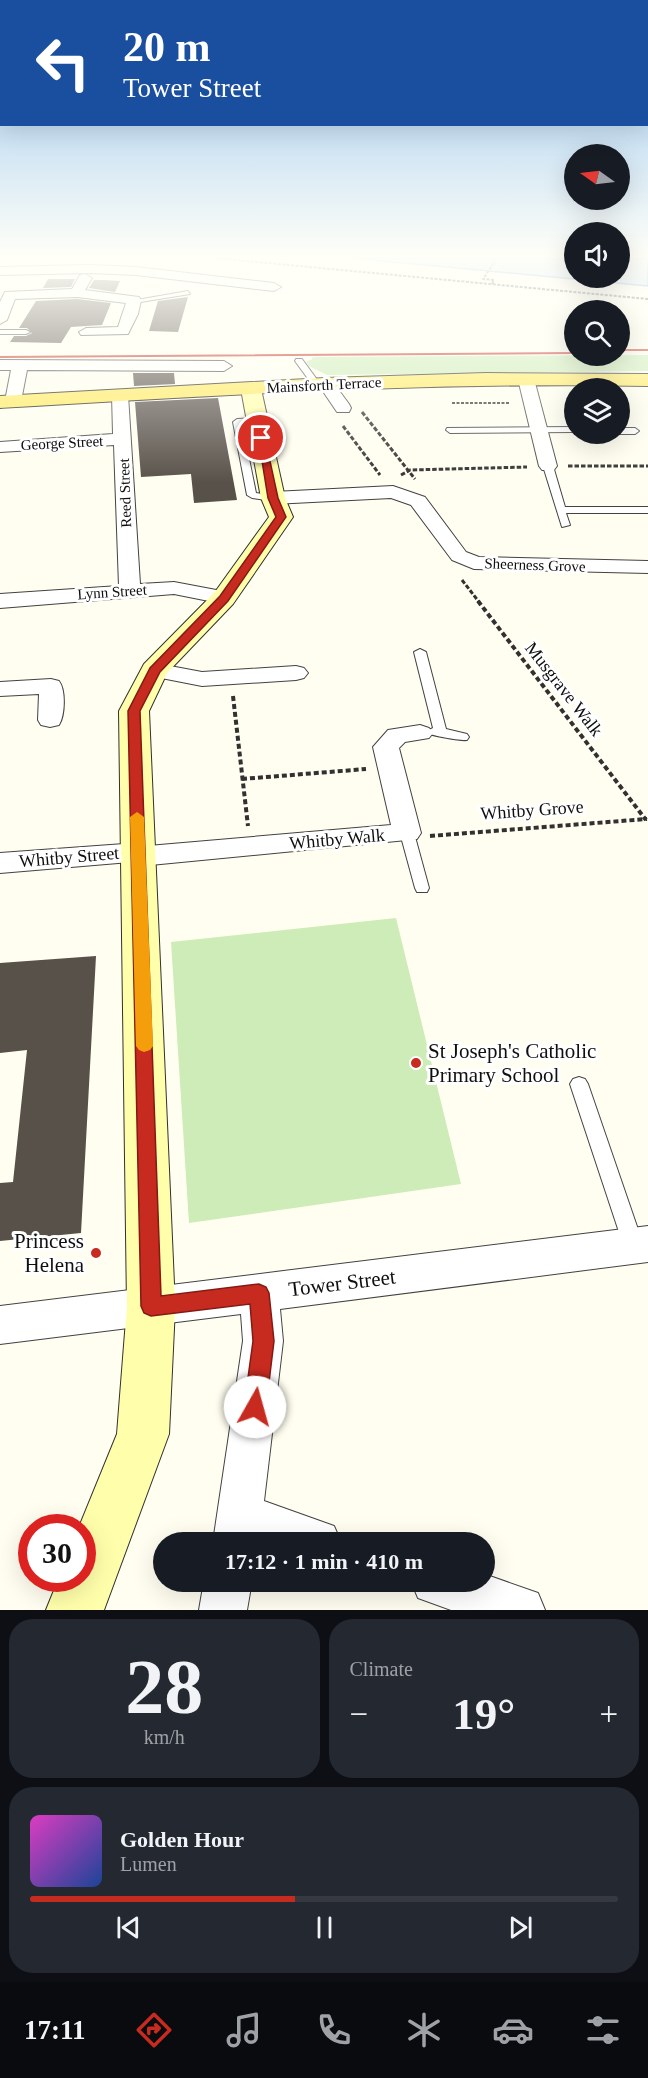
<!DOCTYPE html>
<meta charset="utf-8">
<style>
body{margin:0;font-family:Georgia,serif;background:#242831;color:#f1f3f6;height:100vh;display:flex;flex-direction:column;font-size:22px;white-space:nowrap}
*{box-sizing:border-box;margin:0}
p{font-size:20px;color:#9ea1a6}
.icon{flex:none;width:33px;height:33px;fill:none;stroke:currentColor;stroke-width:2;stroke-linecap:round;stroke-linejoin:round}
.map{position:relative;height:1610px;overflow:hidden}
.drawer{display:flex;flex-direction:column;gap:9px;padding:9px;background:#0d0f14;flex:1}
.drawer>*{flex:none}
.banner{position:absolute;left:0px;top:0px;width:648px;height:126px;box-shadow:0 6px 24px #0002;background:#1a4fa0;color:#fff;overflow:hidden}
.needle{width:39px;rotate:284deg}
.controls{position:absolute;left:564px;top:144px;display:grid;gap:12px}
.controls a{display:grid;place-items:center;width:66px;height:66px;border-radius:50%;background:#171b24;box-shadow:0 6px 24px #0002;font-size:30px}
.speed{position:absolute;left:18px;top:1514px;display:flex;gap:12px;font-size:30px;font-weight:700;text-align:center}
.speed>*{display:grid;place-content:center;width:78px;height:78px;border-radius:50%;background:#171b24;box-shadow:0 6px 24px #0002;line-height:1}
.speed .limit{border:9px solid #d22;background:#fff;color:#111}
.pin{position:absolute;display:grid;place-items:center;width:51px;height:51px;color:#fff;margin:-26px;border:3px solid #fff;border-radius:50%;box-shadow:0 2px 6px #0007}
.me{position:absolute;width:66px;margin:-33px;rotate:7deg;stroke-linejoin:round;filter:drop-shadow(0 0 4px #0008)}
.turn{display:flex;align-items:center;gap:21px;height:126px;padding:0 24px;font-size:27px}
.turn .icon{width:78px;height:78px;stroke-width:2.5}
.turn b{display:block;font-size:42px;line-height:51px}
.big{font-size:45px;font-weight:700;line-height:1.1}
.drawer .widget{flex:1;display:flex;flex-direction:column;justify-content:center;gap:9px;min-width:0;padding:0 21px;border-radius:24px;background:#242831}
.drawer .dial{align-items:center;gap:0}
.dial b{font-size:78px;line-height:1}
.song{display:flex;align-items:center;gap:18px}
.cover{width:72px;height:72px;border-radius:9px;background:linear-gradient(135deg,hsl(310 70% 55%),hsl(220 70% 35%))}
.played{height:6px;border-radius:3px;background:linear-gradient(90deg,#c72a1f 45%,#363941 45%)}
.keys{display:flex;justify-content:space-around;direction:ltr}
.heat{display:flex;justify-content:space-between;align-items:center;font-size:33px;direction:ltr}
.drawer .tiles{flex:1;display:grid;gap:9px;grid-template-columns:1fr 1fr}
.widget:last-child{grid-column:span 2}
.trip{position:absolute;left:153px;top:1532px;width:342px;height:60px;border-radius:30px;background:#171b24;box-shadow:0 6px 24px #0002;font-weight:700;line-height:60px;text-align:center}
.menu{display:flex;height:96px;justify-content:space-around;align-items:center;background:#090b0e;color:#9ea1a6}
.menu .icon{width:42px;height:42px}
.menu .active{color:#c72a1f}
.menu b{font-size:27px;color:#f1f3f6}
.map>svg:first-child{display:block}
.green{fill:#cdecb7}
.water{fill:#b2d7f9;stroke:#3583d4;stroke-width:1.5}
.building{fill:#58514a}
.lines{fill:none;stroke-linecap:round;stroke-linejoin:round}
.lane-casing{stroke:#424242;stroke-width:2}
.street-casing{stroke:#424242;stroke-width:2}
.secondary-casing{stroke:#313131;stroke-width:2}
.primary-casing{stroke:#202020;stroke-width:2}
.path-far2{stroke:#313131;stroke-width:2;stroke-dasharray:3 1.5;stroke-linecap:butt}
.path-far1{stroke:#313131;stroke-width:3;stroke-dasharray:4.5 2;stroke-linecap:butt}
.path{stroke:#313131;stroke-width:4;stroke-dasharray:5 3;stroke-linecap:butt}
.lane{fill:#fff;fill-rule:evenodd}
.street{fill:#fff;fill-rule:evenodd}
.secondary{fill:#ffffab;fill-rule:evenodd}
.primary{fill:#ffea60;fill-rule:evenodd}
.rail{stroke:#c72a1f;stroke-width:2}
.route{fill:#c72a1f;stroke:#811b14;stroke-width:1.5}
.slow{fill:#f59e0b}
.poi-dot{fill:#c72a1f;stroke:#fff;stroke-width:2}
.labels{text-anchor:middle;stroke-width:6;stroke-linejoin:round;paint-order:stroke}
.far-street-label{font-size:15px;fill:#0f0f0f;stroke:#fff}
.street-label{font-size:18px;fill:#0f0f0f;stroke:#fff}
.near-poi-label{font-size:21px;fill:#0f0f0f;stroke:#fff;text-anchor:start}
.near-street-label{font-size:21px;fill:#0f0f0f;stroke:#fff}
</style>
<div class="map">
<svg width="648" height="1610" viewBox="0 0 648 1610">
<rect width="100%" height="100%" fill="#fffef0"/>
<g class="green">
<polygon points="648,355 648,371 327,375 309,366 306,361 311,360 313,357"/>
<polygon points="396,918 461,1184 189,1223 171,942"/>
</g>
<polygon class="water" points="351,258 574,258 574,278 620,278 620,258 648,258 648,286"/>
<g class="building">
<polygon points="48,279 75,279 71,287 43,288"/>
<polygon points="94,280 105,280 120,281 115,292 89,288"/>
<polygon points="188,297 178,332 149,331 158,301"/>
<polygon points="77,299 111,303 102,325 71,327 61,343 10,342 14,336 26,336 32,333 27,328 19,328 36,301"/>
<polygon points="133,373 174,373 175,384 134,386"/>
<polygon points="218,398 237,500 194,503 191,474 141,477 135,402"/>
<polygon points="96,956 81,1233 0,1241 0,1183 13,1182 27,1050 0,1053 0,963"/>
</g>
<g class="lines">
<defs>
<g id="lane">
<polygon points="188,291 190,294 134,303 131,301"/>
<polygon points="0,330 26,330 30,332 26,334 0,334"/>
<polygon points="296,359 302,359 321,385 320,387 314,387 295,361"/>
<polygon points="256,418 260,421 259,423 242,424 256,493 276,496 276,500 273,501 252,498 247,495 233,422 237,419"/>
<polygon points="447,428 574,427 574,432 450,433 446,430"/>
<polygon points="620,428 635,428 639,431 635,434 620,434"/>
<polygon points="548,463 553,466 565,507 648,507 648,513 566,513 570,525 562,527 543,466"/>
<path d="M420,649L426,652L446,729L467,734L469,737L467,740C461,741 428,735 425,732L433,728L414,652Z"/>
<polygon points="407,828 414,833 429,888 427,892 417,892 415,888 400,833"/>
<polygon points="579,1077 585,1079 588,1084 643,1244 640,1250 633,1253 626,1250 623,1244 570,1084 573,1079"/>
</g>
<g id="street">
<polygon points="90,265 136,267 274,283 281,287 274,291 136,275 90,273 0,275 0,267"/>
<polygon points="85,274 92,278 85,290 139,297 141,300 138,314 128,334 81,335 79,332 86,328 118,327 126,303 77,297 15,299 7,320 0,324 0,302 5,292 72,289 80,275"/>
<polygon points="0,360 224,361 232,366 224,371 27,370 21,401 13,406 5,401 11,370 0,370"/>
<polygon points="526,374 534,379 557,466 554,470 542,470 539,466 518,379"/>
<polygon points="326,379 332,381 349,404 351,408 349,412 337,412 318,384"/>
<polygon points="120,390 128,395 140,584 174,582 232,593 235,598 232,603 224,604 174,594 0,608 0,594 119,586 114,445 0,452 0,442 113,434 112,395"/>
<polygon points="393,486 425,497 466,552 479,557 648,561 648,573 474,569 452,560 411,505 391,498 273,504 266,502 263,498 266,494 273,492"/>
<polygon points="154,663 202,672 296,666 304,668 308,673 304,678 296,680 202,686 146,675 142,670 146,665"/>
<path d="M51,679L59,681C66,690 65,716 59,725L50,727L41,725L38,720L39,694L0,696V682Z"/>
<polygon points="420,725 429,728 433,733 429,738 405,742 399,748 421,833 417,839 140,866 130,862 0,873 0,853 138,843 148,846 391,825 373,747 388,730"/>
<polygon points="648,1226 648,1262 280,1309 283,1341 264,1501 334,1526 341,1542 213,1542 243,1341 241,1314 0,1344 0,1306"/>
<polygon points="484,1574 538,1593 545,1610 451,1610 418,1598 411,1581 484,1581"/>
<polygon points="204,1581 252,1581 247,1610 199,1610"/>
</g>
<polygon id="secondary" points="251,383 258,385 261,389 285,498 293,517 233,604 167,673 149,711 175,1307 169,1434 104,1610 46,1610 59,1578 82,1578 82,1527 79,1527 117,1434 127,1307 119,711 144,664 215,592 269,517 261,498 241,389 244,385"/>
<path id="primary" d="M486,373L648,374V386C431,382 216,395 0,408V396L324,378Z"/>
</defs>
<use href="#lane" class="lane-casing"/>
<use href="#street" class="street-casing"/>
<use href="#secondary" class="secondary-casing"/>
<use href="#primary" class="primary-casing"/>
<g class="path-far2">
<polyline points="215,258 648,299"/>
<polyline points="492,284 494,280 483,279 495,261"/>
<polyline points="452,403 510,403"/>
</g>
<g class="path-far1">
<polyline points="362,412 415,479"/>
<polyline points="343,426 380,475"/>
<polyline points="568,466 648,466"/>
<polyline points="401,475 410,470 527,467"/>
<polyline points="462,580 479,602"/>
</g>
<g class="path">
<polyline points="478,601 646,820"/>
<polyline points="233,696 248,826"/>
<polyline points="242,779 366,769"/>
<polyline points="430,836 647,819"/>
</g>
<use href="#lane" class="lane"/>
<use href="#street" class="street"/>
<use href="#secondary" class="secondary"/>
<use href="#primary" class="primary"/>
<g class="rail">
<polyline points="620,350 648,350"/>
<polyline points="0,357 574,353"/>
</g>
</g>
<linearGradient id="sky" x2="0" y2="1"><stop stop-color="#92c2ef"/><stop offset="0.53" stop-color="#fffff8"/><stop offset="1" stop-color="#fffff8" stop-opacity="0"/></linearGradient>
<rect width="648" height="483" fill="url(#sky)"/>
<polygon class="route" points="258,436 265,438 278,498 286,517 228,601 160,672 140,711 161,1296 259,1284 266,1287 269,1293 274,1341 266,1407 263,1414 255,1418 247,1414 244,1407 253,1341 250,1304 151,1316 144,1313 141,1306 128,711 150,668 220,596 276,517 268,498"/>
<polygon class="slow" points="137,812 144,817 153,1046 150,1050 144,1052 139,1050 136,1046 130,817"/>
<g class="poi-dot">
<circle cx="416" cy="1063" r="6"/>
<circle cx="96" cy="1253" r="6"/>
</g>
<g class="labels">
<g class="far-street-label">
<text transform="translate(324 385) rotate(-3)" y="5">Mainsforth Terrace</text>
<text transform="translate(62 443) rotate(-3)" y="5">George Street</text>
<text transform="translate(125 493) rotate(-92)" y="5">Reed Street</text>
<text transform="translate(535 565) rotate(2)" y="5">Sheerness Grove</text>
<text transform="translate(112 592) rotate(-4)" y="5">Lynn Street</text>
</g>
<g class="street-label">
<text transform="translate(564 689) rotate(52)" y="6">Musgrave Walk</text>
<text transform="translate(532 810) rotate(-4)" y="6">Whitby Grove</text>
<text transform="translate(337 839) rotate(-5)" y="6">Whitby Walk</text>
<text transform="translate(69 857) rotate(-5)" y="6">Whitby Street</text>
</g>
<g class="near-poi-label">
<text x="428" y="1058">St Joseph's Catholic<tspan x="428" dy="24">Primary School</tspan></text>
<text x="84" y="1248" text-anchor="end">Princess<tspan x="84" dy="24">Helena</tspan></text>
</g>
<g class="near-street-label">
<text transform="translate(342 1283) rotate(-7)" y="7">Tower Street</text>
</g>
</g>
</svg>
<div class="controls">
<a><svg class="needle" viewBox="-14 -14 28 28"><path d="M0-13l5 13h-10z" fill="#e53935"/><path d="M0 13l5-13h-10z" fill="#9ea1a6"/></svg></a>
<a><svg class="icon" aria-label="sound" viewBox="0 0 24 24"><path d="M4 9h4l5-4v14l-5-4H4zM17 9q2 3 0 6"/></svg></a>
<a><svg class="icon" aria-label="search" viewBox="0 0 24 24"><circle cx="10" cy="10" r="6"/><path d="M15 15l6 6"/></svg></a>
<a><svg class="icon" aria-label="layers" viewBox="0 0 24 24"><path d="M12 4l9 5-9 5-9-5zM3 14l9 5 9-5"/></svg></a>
</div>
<div class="speed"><div class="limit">30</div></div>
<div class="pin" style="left:261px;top:438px;background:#d93025"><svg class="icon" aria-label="arrive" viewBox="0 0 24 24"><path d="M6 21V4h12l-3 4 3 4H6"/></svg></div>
<svg class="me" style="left:255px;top:1407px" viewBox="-20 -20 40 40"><circle r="19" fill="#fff"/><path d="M0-13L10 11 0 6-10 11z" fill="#c72a1f"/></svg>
<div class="trip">17:12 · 1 min · 410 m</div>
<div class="banner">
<div class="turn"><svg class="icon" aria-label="left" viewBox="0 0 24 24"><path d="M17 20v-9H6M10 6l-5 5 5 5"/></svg><div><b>20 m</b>Tower Street</div></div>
</div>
</div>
<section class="drawer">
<div class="tiles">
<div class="widget dial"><b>28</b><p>km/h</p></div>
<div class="widget"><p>Climate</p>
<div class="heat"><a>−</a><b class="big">19°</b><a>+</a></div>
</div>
<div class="widget">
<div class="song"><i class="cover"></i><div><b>Golden Hour</b><p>Lumen</p></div></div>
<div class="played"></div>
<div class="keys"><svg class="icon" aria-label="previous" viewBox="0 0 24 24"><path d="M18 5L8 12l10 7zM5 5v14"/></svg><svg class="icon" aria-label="pause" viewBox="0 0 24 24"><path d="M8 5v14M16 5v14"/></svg><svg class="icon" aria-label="next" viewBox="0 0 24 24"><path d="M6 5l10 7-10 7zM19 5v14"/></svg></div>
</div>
</div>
</section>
<nav class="menu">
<b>17:11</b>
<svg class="icon active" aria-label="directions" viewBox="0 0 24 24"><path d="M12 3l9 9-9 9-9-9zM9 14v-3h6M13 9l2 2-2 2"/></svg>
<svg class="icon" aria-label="music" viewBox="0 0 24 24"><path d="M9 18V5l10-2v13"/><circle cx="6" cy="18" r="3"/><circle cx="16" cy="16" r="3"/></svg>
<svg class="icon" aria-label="phone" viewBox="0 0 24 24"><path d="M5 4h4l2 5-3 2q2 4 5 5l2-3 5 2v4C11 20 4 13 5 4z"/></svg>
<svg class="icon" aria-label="climate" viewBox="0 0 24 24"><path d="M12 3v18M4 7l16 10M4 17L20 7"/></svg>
<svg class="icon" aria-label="car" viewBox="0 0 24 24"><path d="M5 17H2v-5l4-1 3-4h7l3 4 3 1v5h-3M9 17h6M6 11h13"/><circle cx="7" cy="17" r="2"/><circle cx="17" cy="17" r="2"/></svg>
<svg class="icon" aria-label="filters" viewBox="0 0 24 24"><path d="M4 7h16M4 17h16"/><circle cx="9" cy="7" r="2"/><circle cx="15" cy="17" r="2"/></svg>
</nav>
